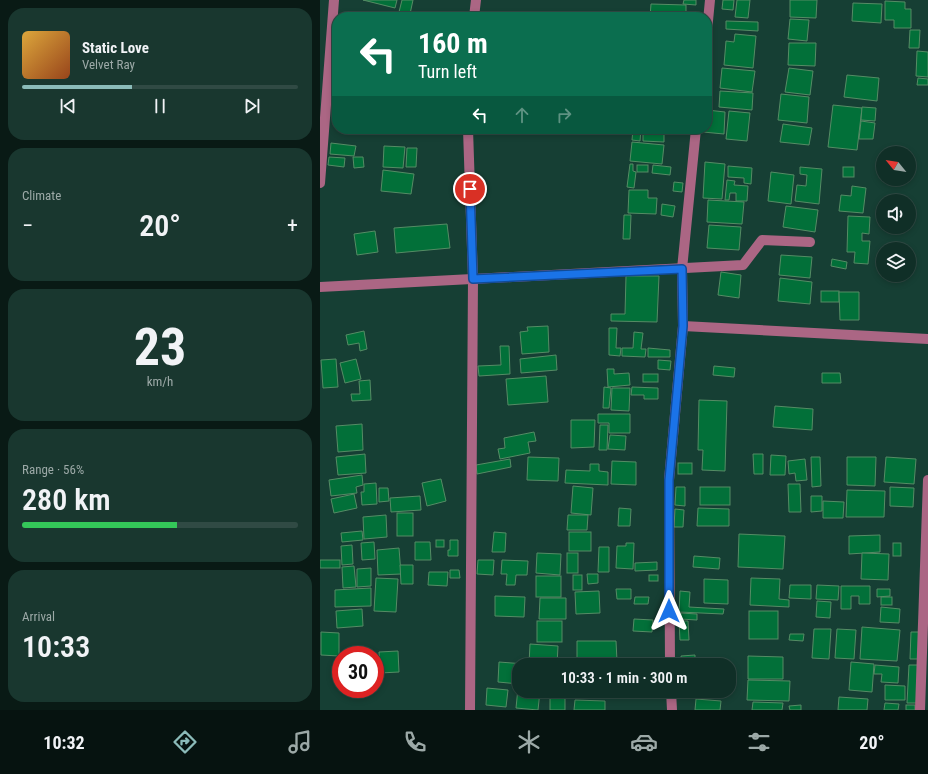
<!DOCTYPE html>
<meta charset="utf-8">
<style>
body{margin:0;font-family:"Roboto Condensed",sans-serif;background:#19372f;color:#f1f3f6;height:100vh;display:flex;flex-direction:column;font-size:15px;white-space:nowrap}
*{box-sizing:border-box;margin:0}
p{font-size:13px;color:#9ca9a7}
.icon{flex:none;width:22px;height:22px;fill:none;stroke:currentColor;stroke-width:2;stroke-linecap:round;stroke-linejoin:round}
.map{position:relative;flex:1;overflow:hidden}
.side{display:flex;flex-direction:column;gap:8px;padding:8px;background:#091a15;width:320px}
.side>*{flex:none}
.hud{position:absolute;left:12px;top:12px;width:380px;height:122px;border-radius:16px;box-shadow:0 2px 6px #0003,0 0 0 1px #304a44;background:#0b6e4f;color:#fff;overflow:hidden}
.needle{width:26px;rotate:300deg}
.buttons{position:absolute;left:556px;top:146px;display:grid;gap:8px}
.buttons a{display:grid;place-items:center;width:40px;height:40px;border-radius:50%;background:#102f27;box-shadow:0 2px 6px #0003,0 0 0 1px #304a44;font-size:20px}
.speed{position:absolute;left:12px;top:646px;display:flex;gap:8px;font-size:20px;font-weight:700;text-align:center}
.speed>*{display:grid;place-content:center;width:52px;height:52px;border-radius:50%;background:#102f27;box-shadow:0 2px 6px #0003,0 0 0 1px #304a44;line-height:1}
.speed .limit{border:6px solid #d22;background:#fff;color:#111}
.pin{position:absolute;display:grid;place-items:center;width:34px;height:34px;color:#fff;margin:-17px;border:2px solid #fff;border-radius:50%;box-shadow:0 1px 4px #0007}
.me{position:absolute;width:44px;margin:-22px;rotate:0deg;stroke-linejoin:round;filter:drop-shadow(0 0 3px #0008)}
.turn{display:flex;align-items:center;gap:14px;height:84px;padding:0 20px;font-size:18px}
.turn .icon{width:52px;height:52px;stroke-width:2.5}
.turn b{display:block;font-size:28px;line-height:34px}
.lanes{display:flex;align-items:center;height:38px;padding:0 20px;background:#0003;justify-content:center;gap:20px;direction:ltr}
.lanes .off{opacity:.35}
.big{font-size:30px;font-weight:600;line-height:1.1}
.side .card{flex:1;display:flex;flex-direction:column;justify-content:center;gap:6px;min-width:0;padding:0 14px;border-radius:16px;background:#19372f}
.side .dial{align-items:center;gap:0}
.dial b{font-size:52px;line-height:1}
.song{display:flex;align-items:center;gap:12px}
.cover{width:48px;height:48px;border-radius:6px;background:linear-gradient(135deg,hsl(40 70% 55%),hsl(20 70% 35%))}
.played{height:4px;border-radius:2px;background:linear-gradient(90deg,#8bbbb9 40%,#304a44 40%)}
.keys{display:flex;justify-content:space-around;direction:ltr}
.heat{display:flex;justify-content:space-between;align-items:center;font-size:22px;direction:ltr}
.charge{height:6px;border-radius:3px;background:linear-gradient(90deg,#34c759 56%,#304a44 0)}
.trip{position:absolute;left:192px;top:658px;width:224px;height:40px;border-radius:16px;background:#102f27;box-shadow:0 2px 6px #0003,0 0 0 1px #304a44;font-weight:600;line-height:40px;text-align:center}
.dock{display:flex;height:64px;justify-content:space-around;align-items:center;background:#061310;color:#9ca9a7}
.dock .icon{width:28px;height:28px}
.dock .current{color:#8bbbb9}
.dock b{font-size:18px;color:#f1f3f6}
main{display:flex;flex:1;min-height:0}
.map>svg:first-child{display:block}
.building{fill:#027039;stroke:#558c65}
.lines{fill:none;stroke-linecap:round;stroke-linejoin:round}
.minor{stroke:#ab6684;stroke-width:10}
.route-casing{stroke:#114b97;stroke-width:10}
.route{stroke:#1a73e8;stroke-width:7}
</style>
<main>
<section class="side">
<div class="card">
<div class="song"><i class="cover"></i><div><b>Static Love</b><p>Velvet Ray</p></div></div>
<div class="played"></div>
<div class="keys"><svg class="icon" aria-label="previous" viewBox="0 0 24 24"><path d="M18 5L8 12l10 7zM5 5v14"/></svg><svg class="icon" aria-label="pause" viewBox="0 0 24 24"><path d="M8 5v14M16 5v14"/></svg><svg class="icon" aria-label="next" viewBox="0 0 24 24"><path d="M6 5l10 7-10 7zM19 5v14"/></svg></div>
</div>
<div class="card"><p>Climate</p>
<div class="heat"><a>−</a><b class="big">20°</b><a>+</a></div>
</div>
<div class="card dial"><b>23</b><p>km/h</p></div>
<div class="card"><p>Range · 56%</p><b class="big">280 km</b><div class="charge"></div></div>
<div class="card"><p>Arrival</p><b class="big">10:33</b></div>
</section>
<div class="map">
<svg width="608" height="710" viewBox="0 0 608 710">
<rect width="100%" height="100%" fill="#163f34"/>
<g class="building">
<polygon points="43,0 77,0 75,8"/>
<polygon points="82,0 93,0 90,14 79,12"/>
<polygon points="364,0 376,0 376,5 363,4"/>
<polygon points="403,0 414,0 413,10 402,9"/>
<polygon points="417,0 430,0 428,18 415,17"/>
<polygon points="470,0 497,0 496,18 470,17"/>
<polygon points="565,1 585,2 585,9 591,9 591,28 574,28 574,20 565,20"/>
<polygon points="533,3 562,4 561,23 532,21"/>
<polygon points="331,4 366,5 366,17 330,17"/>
<polygon points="470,19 489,20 487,41 468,39"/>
<polygon points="406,21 438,22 438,31 406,29"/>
<polygon points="590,30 600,30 599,48 589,48"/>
<polygon points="415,34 436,36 433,68 404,65 406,41 414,42"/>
<polygon points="469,43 496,43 495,66 468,65"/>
<polygon points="597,51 608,52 608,77 596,76"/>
<polygon points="402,68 435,71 432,92 400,88"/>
<polygon points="469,68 493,71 490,95 465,92"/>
<polygon points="527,75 559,78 557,101 524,97"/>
<polygon points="598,78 608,79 608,85 597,85"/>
<polygon points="400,91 433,93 432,110 399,107"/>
<polygon points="461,94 489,97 487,123 458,120"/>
<polygon points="513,105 542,108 537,150 508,147"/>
<polygon points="542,107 556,108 555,121 541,120"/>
<polygon points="387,110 405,112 404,134 383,132 383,129 387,129"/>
<polygon points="409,111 430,113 427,141 406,139"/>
<polygon points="541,121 555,123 553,139 539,139"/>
<polygon points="463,124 492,128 489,145 460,142"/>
<polygon points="313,129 321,129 320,141 312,140"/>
<polygon points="323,133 344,134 344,142 323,141"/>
<polygon points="312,142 344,145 342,164 310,161"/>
<polygon points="11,143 36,146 34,156 10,154"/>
<polygon points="64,146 85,147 83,168 63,167"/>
<polygon points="87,148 97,148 96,167 86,167"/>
<polygon points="9,157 25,158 24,167 8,165"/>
<polygon points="33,157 43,157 44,167 34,168"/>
<polygon points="385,162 405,164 402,199 383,198"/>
<polygon points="310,164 313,164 313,171 316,172 314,188 307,187"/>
<rect x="317" y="165" width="11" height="7"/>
<polygon points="333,165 351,167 350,175 332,173"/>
<polygon points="408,166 432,168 431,184 424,183 424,178 408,177"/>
<polygon points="480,167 502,169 499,204 475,201 477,185 486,186 487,175 480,174"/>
<rect x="523" y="167" width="11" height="10"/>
<polygon points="63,170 94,174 91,194 61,191"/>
<polygon points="451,172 474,175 471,204 448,201"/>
<polygon points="407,180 415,181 414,185 428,186 427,201 416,201 416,193 410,193 409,200 405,200"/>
<polygon points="354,182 363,183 362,192 353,191"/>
<polygon points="532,186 546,188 543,213 519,211 521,195 531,196"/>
<polygon points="309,190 328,190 328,198 337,198 336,214 308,213"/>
<polygon points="388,200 424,202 422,224 387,222"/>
<polygon points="342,204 355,206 353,217 341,215"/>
<polygon points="466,206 498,210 495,232 463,227"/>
<polygon points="304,215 311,215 310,239 303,239"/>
<polygon points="528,216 550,217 549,234 542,233 542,241 550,241 548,264 534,263 535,252 527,252"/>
<polygon points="127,224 130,248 76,253 74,228"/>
<polygon points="389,225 421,227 419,250 387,248"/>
<polygon points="55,231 58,252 37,255 34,234"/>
<polygon points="461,255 492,257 490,278 459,275"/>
<polygon points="512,259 527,262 526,269 511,266"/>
<polygon points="401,272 421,275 419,298 398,295"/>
<polygon points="306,276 339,276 337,322 291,321 291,314 305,314"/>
<polygon points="460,278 492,282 490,304 458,301"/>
<rect x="501" y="291" width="18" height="11"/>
<polygon points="519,292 539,292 539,320 520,320"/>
<polygon points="228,326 229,352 202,354 200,332 208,331 207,327"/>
<polygon points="289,328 297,328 296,348 301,348 300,356 289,355"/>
<polygon points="44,331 47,349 40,351 39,343 28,345 26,335"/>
<polygon points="314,332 323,333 321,349 326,349 325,357 302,356 302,348 313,348"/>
<polygon points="180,346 189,346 190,374 159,376 158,366 181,365"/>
<polygon points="328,348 350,350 350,357 328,357"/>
<polygon points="236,355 237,370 201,373 200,359"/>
<polygon points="16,359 18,387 3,388 1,360"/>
<polygon points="36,359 41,379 25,383 20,363"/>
<polygon points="338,360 351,361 350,370 338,369"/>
<polygon points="394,366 415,368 414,377 393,375"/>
<polygon points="287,369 294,369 294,374 309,373 310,385 288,387"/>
<polygon points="502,373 520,373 521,383 502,383"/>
<rect x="323" y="374" width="15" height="8"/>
<polygon points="226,376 228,402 188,405 186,379"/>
<polygon points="50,380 51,400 32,401 31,394 40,394 39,381"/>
<polygon points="284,387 291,388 289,408 283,408"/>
<polygon points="312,387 338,388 338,399 324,399 324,395 311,395"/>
<polygon points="292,388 310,388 309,411 291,410"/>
<polygon points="379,400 407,401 405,471 382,470 383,450 378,450"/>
<polygon points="455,406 493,409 492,430 453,427"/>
<polygon points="278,414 310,414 310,433 289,433 289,423 278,423"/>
<polygon points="251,420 275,420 274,447 251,448"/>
<polygon points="42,424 43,450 18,452 16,426"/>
<polygon points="280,425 288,425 287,450 279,450"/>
<polygon points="214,432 216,441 208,442 210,453 180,459 178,449 185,448 184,438"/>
<polygon points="290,435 306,436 305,450 288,449"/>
<polygon points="45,454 46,473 18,475 16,457"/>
<polygon points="433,454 443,454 443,474 434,474"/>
<polygon points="451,455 466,456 465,475 450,475"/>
<polygon points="208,457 239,458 238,481 207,480"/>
<polygon points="491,457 500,457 501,486 492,487"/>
<polygon points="527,457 556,457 555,486 527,485"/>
<polygon points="566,457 596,459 594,484 564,482"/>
<polygon points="190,459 191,467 157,474 156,465"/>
<polygon points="485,459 487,480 476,481 475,473 469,474 468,461"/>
<polygon points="292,461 316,462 316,485 291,484"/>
<rect x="358" y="463" width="14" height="11"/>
<polygon points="270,464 279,464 279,471 288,472 288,485 245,483 246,470 270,471"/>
<polygon points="42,475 43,485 36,487 37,493 11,496 9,480"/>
<polygon points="121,479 126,501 107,506 102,483"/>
<polygon points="56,483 57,504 42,505 41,492 44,492 44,484"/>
<polygon points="468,484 480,484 481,512 469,512"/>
<polygon points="253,486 273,488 271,515 251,513"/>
<polygon points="356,487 365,487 365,506 355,505"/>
<rect x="380" y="487" width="30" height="18"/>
<polygon points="570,487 594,488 593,507 570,506"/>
<polygon points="59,488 68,488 69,501 59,502"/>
<polygon points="527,490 565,491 564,517 526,517"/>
<polygon points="34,494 37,508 14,513 11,499"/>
<polygon points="100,496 101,510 71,512 70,498"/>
<polygon points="491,496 502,496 502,511 491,512"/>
<polygon points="503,501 524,502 523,518 503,518"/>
<polygon points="299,508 311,509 310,526 298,526"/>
<polygon points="378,508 409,509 409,526 377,526"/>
<polygon points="355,509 364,510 363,527 354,527"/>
<rect x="77" y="513" width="16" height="23"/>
<polygon points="66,515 67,537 44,539 43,517"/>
<polygon points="248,515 268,515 267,530 247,530"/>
<polygon points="42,531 43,540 22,542 21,533"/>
<polygon points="174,532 186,533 185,552 172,552"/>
<rect x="249" y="532" width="22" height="19"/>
<polygon points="419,534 465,536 463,569 418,567"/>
<polygon points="560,535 560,552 529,554 529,536"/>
<rect x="116" y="540" width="8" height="7"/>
<polygon points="130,540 138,540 138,556 128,556 128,550 130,550"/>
<polygon points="54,542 55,559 42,560 41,543"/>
<polygon points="95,542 110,542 111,560 95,560"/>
<polygon points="306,543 314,543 313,569 296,568 297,546 306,546"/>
<rect x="573" y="543" width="8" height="13"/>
<polygon points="32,545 33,564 22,565 21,546"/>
<polygon points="279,547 289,547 289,572 278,572"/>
<polygon points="79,548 81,574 58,575 57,550"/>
<polygon points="217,553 241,554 240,575 216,573"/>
<rect x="247" y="553" width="11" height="20"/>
<polygon points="542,553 569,554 568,580 541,579"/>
<polygon points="374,556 400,558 399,569 373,567"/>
<rect x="0" y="560" width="20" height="8"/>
<polygon points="158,560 174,560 173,575 157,574"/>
<polygon points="182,560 208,561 207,575 196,575 195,585 186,585 187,574 181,574"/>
<polygon points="337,562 337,570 315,571 315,563"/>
<polygon points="80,565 93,565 93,584 81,584"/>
<polygon points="34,566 36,587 23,588 22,567"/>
<polygon points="51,568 51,586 37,587 37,569"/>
<polygon points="130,570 139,570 140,578 130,578"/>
<polygon points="109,572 128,572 127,586 108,585"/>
<polygon points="267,574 278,574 278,583 268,584"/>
<rect x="253" y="575" width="9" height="15"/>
<rect x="329" y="575" width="9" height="6"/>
<rect x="216" y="576" width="25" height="21"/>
<polygon points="56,578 78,579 76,612 54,611"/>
<polygon points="431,578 460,579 459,599 469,600 469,607 430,605"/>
<polygon points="384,579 408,580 408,604 384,603"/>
<polygon points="470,585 491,585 491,599 469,598"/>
<polygon points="497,585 519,586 518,600 496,599"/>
<polygon points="521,586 550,586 550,604 539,604 539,596 531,596 531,609 521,609"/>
<polygon points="51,588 51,606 15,607 15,590"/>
<polygon points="296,589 311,589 311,599 297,599"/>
<polygon points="557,589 570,589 570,596 557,597"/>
<polygon points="279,591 280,613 256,614 255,592"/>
<polygon points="360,591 370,592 369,607 404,609 403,614 359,612"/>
<polygon points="175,596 205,597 204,617 175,616"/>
<polygon points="315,597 329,597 328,604 314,604"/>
<rect x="561" y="597" width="11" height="8"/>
<polygon points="220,598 246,598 246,619 219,619"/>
<polygon points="497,601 511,602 510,618 496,617"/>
<polygon points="561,607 580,609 579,623 560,622"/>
<polygon points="42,609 43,626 17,628 16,611"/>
<rect x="429" y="611" width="29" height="28"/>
<polygon points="361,613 377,614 377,620 360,619"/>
<polygon points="314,619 333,620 332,632 313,631"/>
<rect x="217" y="621" width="25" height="21"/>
<polygon points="359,621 368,621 369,640 360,640"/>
<polygon points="542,627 580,630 577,661 540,659"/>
<polygon points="494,629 511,629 509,659 492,658"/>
<polygon points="517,629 536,630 534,659 515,658"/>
<polygon points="1,632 19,633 19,656 1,655"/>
<polygon points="591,632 601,632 599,659 590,659"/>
<polygon points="470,634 484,634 483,641 469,640"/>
<polygon points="257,641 296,641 297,661 257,661"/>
<polygon points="210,644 238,646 237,665 209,664"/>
<polygon points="78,651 79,672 60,673 59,652"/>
<polygon points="375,655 375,665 362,665 361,656"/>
<polygon points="428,656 463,657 463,679 428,679"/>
<polygon points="179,662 205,664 199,665 199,684 178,682"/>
<polygon points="531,662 554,664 552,692 529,690"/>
<polygon points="555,665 579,667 578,683 561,682 562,674 554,674"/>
<polygon points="589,665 600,665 599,703 587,703"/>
<polygon points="428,680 470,681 469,701 427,700"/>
<polygon points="565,685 585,686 585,700 565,700"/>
<polygon points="167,688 188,690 186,707 166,705"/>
<polygon points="198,688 199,691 220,691 218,710 196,708"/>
<rect x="230" y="692" width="15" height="18"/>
<polygon points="519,697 548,699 547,710 518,710"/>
<polygon points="376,699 401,701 400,710 375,710"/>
<polygon points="255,700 285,701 285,710 254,710"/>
<polygon points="433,702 463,703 462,710 432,710"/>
<polygon points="565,703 579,704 578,710 564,710"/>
<polygon points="481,705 481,710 470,710 469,706"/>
<rect x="586" y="705" width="9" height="5"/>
</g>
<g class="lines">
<g class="minor">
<polyline points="154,17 156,0"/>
<polyline points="387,31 390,0"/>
<polyline points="148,129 153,279 150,710"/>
<polyline points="376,129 362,269 363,326 608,339"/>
<polyline points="0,183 14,0"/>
<polyline points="0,287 423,265 442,240 490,242"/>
<polyline points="350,665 349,480 363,326"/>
<polyline points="351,691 352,710"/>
<polyline points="600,710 608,480"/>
</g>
</g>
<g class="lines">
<defs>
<polyline id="route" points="150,189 153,279 362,269 363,326 349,480 349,611"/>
</defs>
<use href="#route" class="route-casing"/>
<use href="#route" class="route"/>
</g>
</svg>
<div class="buttons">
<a><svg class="needle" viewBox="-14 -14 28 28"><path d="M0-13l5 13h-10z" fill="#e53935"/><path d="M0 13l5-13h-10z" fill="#9ca9a7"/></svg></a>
<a><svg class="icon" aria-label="sound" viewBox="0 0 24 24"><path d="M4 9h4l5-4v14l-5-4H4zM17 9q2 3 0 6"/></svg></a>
<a><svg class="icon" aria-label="layers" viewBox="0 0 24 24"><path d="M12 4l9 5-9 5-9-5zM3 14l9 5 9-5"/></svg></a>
</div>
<div class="speed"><div class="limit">30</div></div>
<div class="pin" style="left:150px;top:189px;background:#d93025"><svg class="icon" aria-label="arrive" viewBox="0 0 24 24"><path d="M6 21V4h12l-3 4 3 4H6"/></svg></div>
<svg class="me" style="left:349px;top:611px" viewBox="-20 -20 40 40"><path d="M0-17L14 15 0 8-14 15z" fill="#1a73e8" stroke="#fff" stroke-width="4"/></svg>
<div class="trip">10:33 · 1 min · 300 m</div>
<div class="hud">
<div class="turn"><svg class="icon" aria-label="left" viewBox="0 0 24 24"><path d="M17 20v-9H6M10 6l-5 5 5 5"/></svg><div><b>160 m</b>Turn left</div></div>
<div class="lanes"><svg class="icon" aria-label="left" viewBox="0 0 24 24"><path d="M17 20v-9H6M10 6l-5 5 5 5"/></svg><svg class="icon off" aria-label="ahead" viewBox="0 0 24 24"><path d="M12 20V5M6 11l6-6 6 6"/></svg><svg class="icon off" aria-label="right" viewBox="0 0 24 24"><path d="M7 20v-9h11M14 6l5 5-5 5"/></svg></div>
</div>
</div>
</main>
<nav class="dock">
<b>10:32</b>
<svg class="icon current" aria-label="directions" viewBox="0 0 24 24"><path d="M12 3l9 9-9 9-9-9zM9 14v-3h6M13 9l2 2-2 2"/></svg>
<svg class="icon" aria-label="music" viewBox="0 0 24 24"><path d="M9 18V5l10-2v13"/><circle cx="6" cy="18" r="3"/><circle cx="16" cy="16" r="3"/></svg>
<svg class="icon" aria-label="phone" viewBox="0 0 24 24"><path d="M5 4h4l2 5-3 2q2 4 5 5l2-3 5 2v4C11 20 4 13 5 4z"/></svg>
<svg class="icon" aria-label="climate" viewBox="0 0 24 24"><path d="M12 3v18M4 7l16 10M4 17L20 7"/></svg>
<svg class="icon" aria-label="car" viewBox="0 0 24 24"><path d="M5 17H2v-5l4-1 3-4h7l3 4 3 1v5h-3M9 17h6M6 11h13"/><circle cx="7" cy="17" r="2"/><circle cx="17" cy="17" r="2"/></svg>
<svg class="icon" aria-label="filters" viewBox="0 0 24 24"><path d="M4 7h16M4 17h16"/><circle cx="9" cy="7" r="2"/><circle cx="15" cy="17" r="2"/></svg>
<b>20°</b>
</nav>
